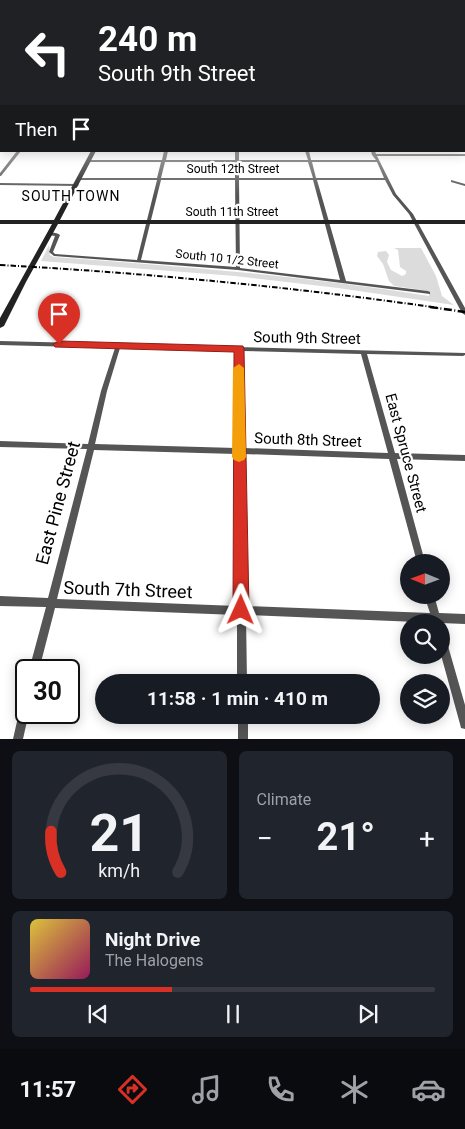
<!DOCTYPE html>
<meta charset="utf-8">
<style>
body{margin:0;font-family:Roboto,sans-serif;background:#20242c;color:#f1f3f6;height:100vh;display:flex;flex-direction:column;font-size:19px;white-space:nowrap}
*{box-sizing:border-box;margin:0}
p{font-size:16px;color:#9ea1a6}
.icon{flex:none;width:28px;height:28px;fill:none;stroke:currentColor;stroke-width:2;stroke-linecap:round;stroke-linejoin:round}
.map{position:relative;height:739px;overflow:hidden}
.side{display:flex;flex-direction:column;gap:12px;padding:12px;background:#0d0f14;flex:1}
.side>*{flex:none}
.top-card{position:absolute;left:0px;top:0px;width:465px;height:152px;box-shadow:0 2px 12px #0003;background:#202124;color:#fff;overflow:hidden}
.needle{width:32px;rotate:271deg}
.controls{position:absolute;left:400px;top:554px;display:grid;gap:10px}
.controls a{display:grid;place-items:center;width:50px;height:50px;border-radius:50%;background:#171b24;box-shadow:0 2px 12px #0003;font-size:25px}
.speed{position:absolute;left:15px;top:659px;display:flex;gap:10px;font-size:25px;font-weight:700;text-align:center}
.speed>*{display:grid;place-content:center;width:65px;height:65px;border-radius:50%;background:#171b24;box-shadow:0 2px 12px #0003;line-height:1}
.speed .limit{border:2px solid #111;border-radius:8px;background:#fff;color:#111}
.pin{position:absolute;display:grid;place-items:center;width:42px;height:42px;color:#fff;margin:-51px -21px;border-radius:50% 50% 50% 0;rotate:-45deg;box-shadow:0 0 5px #0007}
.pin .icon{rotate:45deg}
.me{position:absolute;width:55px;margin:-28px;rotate:1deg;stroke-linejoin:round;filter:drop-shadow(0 0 4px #0008)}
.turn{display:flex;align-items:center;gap:18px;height:105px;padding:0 15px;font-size:22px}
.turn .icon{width:65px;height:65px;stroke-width:2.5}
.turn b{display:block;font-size:35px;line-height:42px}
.then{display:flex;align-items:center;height:48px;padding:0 15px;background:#0003;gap:10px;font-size:19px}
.big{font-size:38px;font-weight:700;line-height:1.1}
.side .card{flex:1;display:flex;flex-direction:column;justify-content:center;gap:8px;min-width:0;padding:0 18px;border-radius:8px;background:#20242c}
.side .dial{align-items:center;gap:0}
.dial svg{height:130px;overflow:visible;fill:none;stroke:#363941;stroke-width:7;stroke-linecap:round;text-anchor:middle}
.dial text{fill:#f1f3f6;stroke:none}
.song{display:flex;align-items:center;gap:15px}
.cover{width:60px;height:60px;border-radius:8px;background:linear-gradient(135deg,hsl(50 70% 55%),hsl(330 70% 35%))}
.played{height:5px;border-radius:2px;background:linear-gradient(90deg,#d93025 35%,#363941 35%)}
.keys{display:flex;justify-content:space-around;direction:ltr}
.heat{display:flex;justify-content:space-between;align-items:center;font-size:28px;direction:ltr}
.side .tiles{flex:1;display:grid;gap:12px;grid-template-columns:1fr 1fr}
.card:last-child{grid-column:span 2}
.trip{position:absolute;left:95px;top:674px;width:285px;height:50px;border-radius:25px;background:#171b24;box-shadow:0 2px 12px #0003;font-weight:700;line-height:50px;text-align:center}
.tabs{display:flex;height:80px;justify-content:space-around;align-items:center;background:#090b0e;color:#9ea1a6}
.tabs .icon{width:35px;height:35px}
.tabs .selected{color:#d93025}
.tabs b{font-size:22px;color:#f1f3f6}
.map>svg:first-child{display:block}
.green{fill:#dcdcdc}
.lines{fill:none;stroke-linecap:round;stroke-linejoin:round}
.street{fill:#555;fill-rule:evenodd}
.secondary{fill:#222;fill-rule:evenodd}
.rail-far1{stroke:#000;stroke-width:2;stroke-dasharray:5.5 2 1 2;stroke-linecap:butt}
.rail{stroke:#000;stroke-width:2.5;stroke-dasharray:8 2.5 1 2.5;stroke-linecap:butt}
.route{fill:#d93025;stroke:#8d1f18}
.slow{fill:#f59e0b}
.labels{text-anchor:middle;stroke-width:4.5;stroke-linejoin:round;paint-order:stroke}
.far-street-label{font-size:12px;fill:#000;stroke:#fff}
.far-neighbourhood-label{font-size:14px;letter-spacing:1px;fill:#000;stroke:#fff}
.street-label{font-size:15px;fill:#000;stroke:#fff}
.near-street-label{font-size:18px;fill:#000;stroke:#fff}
</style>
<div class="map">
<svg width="465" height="739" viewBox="0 0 465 739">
<rect width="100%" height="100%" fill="#fff"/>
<path class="green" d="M49,245L50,255L54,257C179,266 304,276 429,296V291L394,286L389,281L383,264L377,256L378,252L386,251L389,255L387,262L391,270L402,276L406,274V271L400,267L398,250L394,248H421L436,276L442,296L454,305L338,288L235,276L41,261Z"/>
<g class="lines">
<g class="street">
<rect x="464" y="95" width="1" height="2"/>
<polygon points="0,99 1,99 1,101 0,102"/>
<rect x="464" y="108" width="1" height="2"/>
<polygon points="464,116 465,116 465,120 464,119"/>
<rect x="0" y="121" width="1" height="2"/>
<rect x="464" y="129" width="1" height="2"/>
<rect x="0" y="146" width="1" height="2"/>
<polygon points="17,151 21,151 1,176 0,176 0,173"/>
<path d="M164,151H168L166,160H235V151H239V160H308L305,151H309L311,160H376L372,155L371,151H375L376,154H465V156H377L396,194L413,214L465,308V315L462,313L409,214L393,195L385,180H317L346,281L428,291L430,292V294L238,270L54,256L49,252L55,236L48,235V233C52,232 58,233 60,235L53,252L55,254L137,260L157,180H80L78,179L80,178H157L161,162H89L87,161L89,160H162ZM165,162H235V178H161ZM239,162H308L313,178H239ZM312,162H377L384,178H316ZM161,180H235L236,267L141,260ZM239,180H313L340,280L240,268Z"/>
<polygon points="451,180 465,184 465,186 451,182"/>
<polygon points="0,183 77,184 79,185 77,186 0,185"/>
<path d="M0,341L465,353V355L463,356L367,354L395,453L465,455V461L397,459L425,562H417L389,459L244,454L246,606L430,613L424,595H434L439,613L465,614V624L246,615L247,682H237V615L55,608L39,670H29L46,607L0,606V596L48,598L87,449L0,447V441L88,444L101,391L115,348L0,345ZM120,348L236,351V448L95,444L107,391ZM242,351L361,354L388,453L244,448ZM94,450L236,454L237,606L57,599Z"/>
<polygon points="441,634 444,636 446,639 465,705 465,729 461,728 460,724 441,655"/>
<polygon points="26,699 26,712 29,712 23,739 13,739 21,704 22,700"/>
<rect x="238" y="715" width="10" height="24"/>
</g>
<polygon class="secondary" points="91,151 96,151 60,220 465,220 465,224 58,224 26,282 4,326 0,328 0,318 52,224 0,224 0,220 54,220"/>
<path class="rail-far1" d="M0,265C147,273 293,287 439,308"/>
<polyline class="rail" points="430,307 465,312"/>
</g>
<linearGradient id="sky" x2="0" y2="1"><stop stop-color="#8cadcc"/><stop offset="0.47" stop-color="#fff"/><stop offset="1" stop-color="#fff" stop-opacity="0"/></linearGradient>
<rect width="465" height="196" fill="url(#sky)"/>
<polygon class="route" points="59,341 243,346 244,349 249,610 247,616 241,619 235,616 233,610 234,352 55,347 53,344"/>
<polygon class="slow" points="239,364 244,368 246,457 244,460 239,462 234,460 232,457 233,368"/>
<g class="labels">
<g class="far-street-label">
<text x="233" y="173">South 12th Street</text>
<text x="232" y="216">South 11th Street</text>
<text transform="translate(227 259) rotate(6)" y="4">South 10 1/2 Street</text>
</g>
<g class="far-neighbourhood-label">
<text x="71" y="201">SOUTH TOWN</text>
</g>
<g class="street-label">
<text transform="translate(307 338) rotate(1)" y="5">South 9th Street</text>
<text transform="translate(308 440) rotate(2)" y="5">South 8th Street</text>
<text transform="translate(406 453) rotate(75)" y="5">East Spruce Street</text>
</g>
<g class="near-street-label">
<text transform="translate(58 503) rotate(-75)" y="6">East Pine Street</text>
<text transform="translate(128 590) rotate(2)" y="6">South 7th Street</text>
</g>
</g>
</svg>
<div class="controls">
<a><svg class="needle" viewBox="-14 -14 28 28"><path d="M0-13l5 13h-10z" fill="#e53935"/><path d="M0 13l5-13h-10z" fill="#9ea1a6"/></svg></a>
<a><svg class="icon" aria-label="search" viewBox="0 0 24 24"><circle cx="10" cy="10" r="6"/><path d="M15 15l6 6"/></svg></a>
<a><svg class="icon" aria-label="layers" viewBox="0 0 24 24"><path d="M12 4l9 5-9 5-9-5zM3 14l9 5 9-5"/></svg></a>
</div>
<div class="speed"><div class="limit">30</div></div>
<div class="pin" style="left:59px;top:344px;background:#d93025"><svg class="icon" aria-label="arrive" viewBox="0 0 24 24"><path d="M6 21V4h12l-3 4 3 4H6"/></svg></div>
<svg class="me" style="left:241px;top:610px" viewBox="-20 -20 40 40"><path d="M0-17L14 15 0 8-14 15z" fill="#d93025" stroke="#fff" stroke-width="4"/></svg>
<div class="trip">11:58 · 1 min · 410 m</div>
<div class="top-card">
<div class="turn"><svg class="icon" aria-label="left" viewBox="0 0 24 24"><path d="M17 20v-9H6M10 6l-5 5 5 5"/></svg><div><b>240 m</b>South 9th Street</div></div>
<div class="then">Then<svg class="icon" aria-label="arrive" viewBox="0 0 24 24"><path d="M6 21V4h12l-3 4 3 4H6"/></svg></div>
</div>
</div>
<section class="side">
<div class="tiles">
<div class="card dial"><svg viewBox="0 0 100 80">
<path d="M14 69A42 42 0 1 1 86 69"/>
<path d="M14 69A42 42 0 0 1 8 44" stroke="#d93025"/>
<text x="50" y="56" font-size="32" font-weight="700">21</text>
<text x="50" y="72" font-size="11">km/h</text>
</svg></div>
<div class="card"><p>Climate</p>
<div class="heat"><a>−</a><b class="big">21°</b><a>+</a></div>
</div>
<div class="card">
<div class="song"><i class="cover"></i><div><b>Night Drive</b><p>The Halogens</p></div></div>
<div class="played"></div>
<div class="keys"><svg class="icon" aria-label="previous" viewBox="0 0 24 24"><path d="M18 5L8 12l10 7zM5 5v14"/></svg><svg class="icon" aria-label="pause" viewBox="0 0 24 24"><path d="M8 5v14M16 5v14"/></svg><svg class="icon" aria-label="next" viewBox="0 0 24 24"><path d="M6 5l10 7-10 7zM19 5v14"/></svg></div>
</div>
</div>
</section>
<nav class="tabs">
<b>11:57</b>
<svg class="icon selected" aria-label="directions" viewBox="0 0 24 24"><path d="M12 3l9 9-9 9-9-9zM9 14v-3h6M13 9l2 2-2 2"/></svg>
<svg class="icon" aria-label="music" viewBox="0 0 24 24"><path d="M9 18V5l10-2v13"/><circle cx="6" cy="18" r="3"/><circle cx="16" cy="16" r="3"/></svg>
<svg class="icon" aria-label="phone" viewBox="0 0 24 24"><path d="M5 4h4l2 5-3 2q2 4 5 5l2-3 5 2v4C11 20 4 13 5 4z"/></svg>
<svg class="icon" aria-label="climate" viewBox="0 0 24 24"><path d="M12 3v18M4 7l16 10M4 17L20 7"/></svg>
<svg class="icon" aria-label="car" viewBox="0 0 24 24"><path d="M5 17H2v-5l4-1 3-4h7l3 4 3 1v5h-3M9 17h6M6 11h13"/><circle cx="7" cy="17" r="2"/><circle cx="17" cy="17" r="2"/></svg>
</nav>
